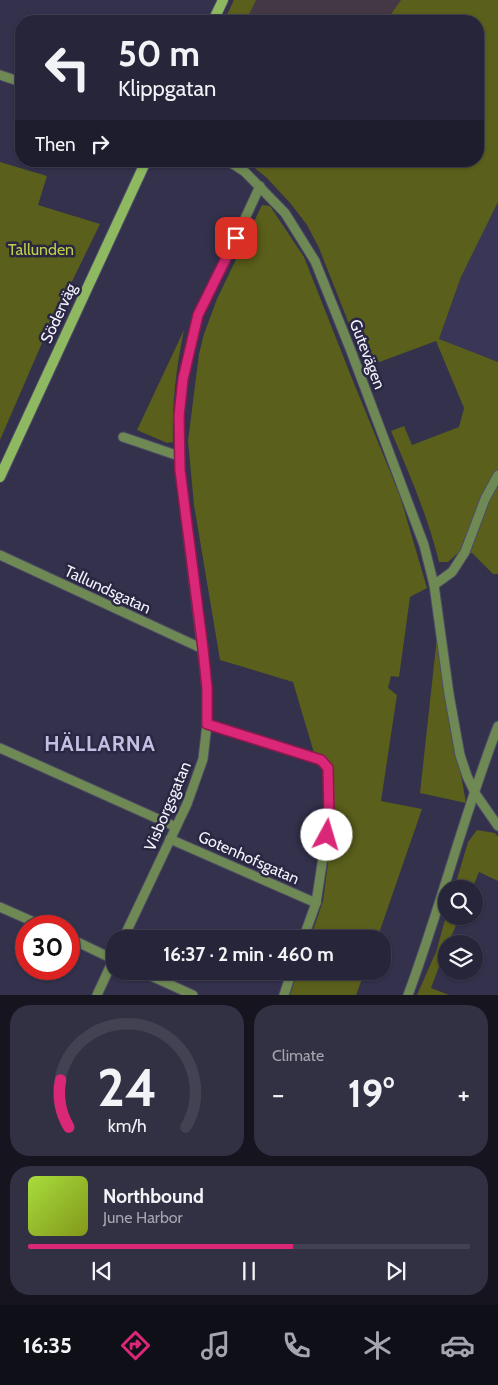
<!DOCTYPE html>
<meta charset="utf-8">
<style>
body{margin:0;font-family:Cabin,sans-serif;background:#323144;color:#f1f3f6;height:100vh;display:flex;flex-direction:column;font-size:19px;white-space:nowrap}
*{box-sizing:border-box;margin:0}
p{font-size:16px;color:#a4a5ae}
.icon{flex:none;width:28px;height:28px;fill:none;stroke:currentColor;stroke-width:2;stroke-linecap:round;stroke-linejoin:round}
.map{position:relative;height:995px;overflow:hidden}
.side{display:flex;flex-direction:column;gap:10px;padding:10px;background:#15141f;flex:1}
.side>*{flex:none}
.hud{position:absolute;left:15px;top:15px;width:469px;height:152px;border-radius:20px;box-shadow:0 1px 4px #0004,0 0 0 1px #424253;background:#262539;color:#f1f3f6;overflow:hidden}
.buttons{position:absolute;left:438px;top:880px;display:grid;gap:10px}
.buttons a{display:grid;place-items:center;width:45px;height:45px;border-radius:50%;background:#262539;box-shadow:0 1px 4px #0004,0 0 0 1px #424253;font-size:25px}
.speed{position:absolute;left:15px;top:915px;display:flex;gap:10px;font-size:25px;font-weight:700;text-align:center}
.speed>*{display:grid;place-content:center;width:65px;height:65px;border-radius:50%;background:#262539;box-shadow:0 1px 4px #0004,0 0 0 1px #424253;line-height:1}
.speed .limit{border:8px solid #d22;background:#fff;color:#111}
.pin{position:absolute;display:grid;place-items:center;width:42px;height:42px;color:#fff;margin:-21px;border-radius:10px;box-shadow:0 2px 8px #0006}
.me{position:absolute;width:55px;margin:-28px;rotate:6deg;stroke-linejoin:round;filter:drop-shadow(0 0 4px #0008)}
.turn{display:flex;align-items:center;gap:18px;height:105px;padding:0 20px;font-size:22px}
.turn .icon{width:65px;height:65px;stroke-width:2.5}
.turn b{display:block;font-size:35px;line-height:42px}
.then{display:flex;align-items:center;height:48px;padding:0 20px;background:#0003;gap:10px;font-size:19px}
.big{font-size:38px;font-weight:700;line-height:1.1}
.side .card{flex:1;display:flex;flex-direction:column;justify-content:center;gap:8px;min-width:0;padding:0 18px;border-radius:20px;background:#323144}
.side .dial{align-items:center;gap:0}
.dial svg{height:130px;overflow:visible;fill:none;stroke:#424253;stroke-width:7;stroke-linecap:round;text-anchor:middle}
.dial text{fill:#f1f3f6;stroke:none}
.song{display:flex;align-items:center;gap:15px}
.cover{width:60px;height:60px;border-radius:8px;background:linear-gradient(135deg,hsl(80 70% 55%),hsl(70 70% 35%))}
.played{height:5px;border-radius:2px;background:linear-gradient(90deg,#db2777 60%,#424253 60%)}
.keys{display:flex;justify-content:space-around;direction:ltr}
.heat{display:flex;justify-content:space-between;align-items:center;font-size:28px;direction:ltr}
.side .tiles{flex:1;display:grid;gap:10px;grid-template-columns:1fr 1fr}
.card:last-child{grid-column:span 2}
.trip{position:absolute;left:106px;top:930px;width:285px;height:50px;border-radius:20px;background:#262539;box-shadow:0 1px 4px #0004,0 0 0 1px #424253;font-weight:700;line-height:50px;text-align:center}
.menu{display:flex;height:80px;justify-content:space-around;align-items:center;background:#0f0f17;color:#a4a5ae}
.menu .icon{width:35px;height:35px}
.menu .current{color:#db2777}
.menu b{font-size:22px;color:#f1f3f6}
.map>svg:first-child{display:block}
.commercial{fill:#443746}
.built{fill:#393658}
.green{fill:#5a5f1b}
.lines{fill:none;stroke-linecap:round;stroke-linejoin:round}
.minor-casing{stroke:#4e4c65;stroke-width:11}
.secondary-casing{stroke:#4e4c65;stroke-width:12}
.minor{stroke:#6f8954;stroke-width:9}
.secondary{stroke:#8fb961;stroke-width:10}
.route-casing{stroke:#8e194d;stroke-width:12}
.route{stroke:#db2777;stroke-width:9}
.labels{text-anchor:middle;stroke-width:5;stroke-linejoin:round;paint-order:stroke}
.park-label{font-size:16px;fill:#c3ce48;stroke:#292741}
.street-label{font-size:16px;fill:#f2f2fd;stroke:#292741}
.district-label{font-size:21px;font-weight:bold;letter-spacing:1px;fill:#c1c0e2;stroke:#292741}
</style>
<div class="map">
<svg width="498" height="995" viewBox="0 0 498 995">
<rect width="100%" height="100%" fill="#33314c"/>
<polygon class="commercial" points="254,0 401,0 386,21 245,21"/>
<polygon class="built" points="498,202 498,362 439,340 461,277"/>
<g class="green">
<polygon points="234,0 256,0 246,21 224,21"/>
<path d="M401,0H498V202L461,277L439,339L498,362V574H493L472,553L457,554L448,562H439C428,517 410,475 391,431L404,426L412,445L459,427L464,408L436,341L366,367L319,248L307,225L291,204L266,177L246,161H478V21H386Z"/>
<polygon points="0,162 47,176 38,205 100,224 42,343 0,440"/>
<polygon points="262,205 270,206 304,257 351,376 400,496 427,588 410,597 399,677 391,676 388,688 397,695 381,801 422,809 377,939 310,939 323,901 334,818 332,767 324,756 314,753 293,682 220,660 194,505 188,441 199,354 204,334 217,299"/>
<path d="M184,330C176,369 172,402 173,442L167,443L137,430Z"/>
<polygon points="437,637 466,803 420,793"/>
<polygon points="477,830 495,833 498,837 498,881 479,872 472,889 454,889 468,842"/>
<polygon points="446,916 460,916 448,944 446,944 446,948 431,988 449,995 417,995 436,952"/>
<polygon points="298,971 365,971 356,995 290,995"/>
</g>
<g class="lines">
<defs>
<g id="minor">
<polyline points="0,75 21,82"/>
<polyline points="228,161 245,172 285,213 315,261 351,351 424,545 434,585 449,694 460,755 467,776 475,793 498,826"/>
<polyline points="123,437 179,456"/>
<polyline points="0,555 203,649"/>
<polyline points="434,585 452,572 465,552 485,499 498,475"/>
<polyline points="207,724 321,760 328,768 329,818 316,903 303,939"/>
<polyline points="0,748 176,827"/>
<polyline points="170,839 316,903"/>
<polyline points="0,907 43,926"/>
<polyline points="69,938 115,960"/>
<polyline points="123,939 187,804 203,759 207,724 207,689 180,470 179,416 183,379 198,315 236,238 260,186"/>
<polyline points="140,971 193,995"/>
<polyline points="97,995 115,956"/>
<polyline points="284,995 292,971"/>
<path d="M408,995C441,906 464,814 498,726"/>
</g>
<g id="secondary">
<polyline points="213,21 223,0"/>
<polyline points="0,477 146,161"/>
</g>
</defs>
<use href="#minor" class="minor-casing"/>
<use href="#secondary" class="secondary-casing"/>
<use href="#minor" class="minor"/>
<use href="#secondary" class="secondary"/>
</g>
<g class="lines">
<defs>
<polyline id="route" points="236,238 198,315 183,379 179,416 180,470 203,649 207,688 207,724 321,760 328,768 329,818 327,835"/>
</defs>
<use href="#route" class="route-casing"/>
<use href="#route" class="route"/>
</g>
<g class="labels">
<g class="park-label">
<text x="41" y="255">Tallunden</text>
</g>
<g class="street-label">
<text transform="translate(58 313) rotate(-65)" y="6">Söderväg</text>
<text transform="translate(368 354) rotate(69)" y="6">Gutevägen</text>
<text transform="translate(108 589) rotate(25)" y="6">Tallundsgatan</text>
<text transform="translate(167 806) rotate(-67)" y="6">Visborgsgatan</text>
<text transform="translate(249 857) rotate(24)" y="6">Gotenhofsgatan</text>
</g>
<g class="district-label">
<text x="100" y="751">HÄLLARNA</text>
</g>
</g>
</svg>
<div class="buttons">
<a><svg class="icon" aria-label="search" viewBox="0 0 24 24"><circle cx="10" cy="10" r="6"/><path d="M15 15l6 6"/></svg></a>
<a><svg class="icon" aria-label="layers" viewBox="0 0 24 24"><path d="M12 4l9 5-9 5-9-5zM3 14l9 5 9-5"/></svg></a>
</div>
<div class="speed"><div class="limit">30</div></div>
<div class="pin" style="left:236px;top:238px;background:#d93025"><svg class="icon" aria-label="arrive" viewBox="0 0 24 24"><path d="M6 21V4h12l-3 4 3 4H6"/></svg></div>
<svg class="me" style="left:327px;top:835px" viewBox="-20 -20 40 40"><circle r="19" fill="#fff"/><path d="M0-13L10 11 0 6-10 11z" fill="#db2777"/></svg>
<div class="trip">16:37 · 2 min · 460 m</div>
<div class="hud">
<div class="turn"><svg class="icon" aria-label="left" viewBox="0 0 24 24"><path d="M17 20v-9H6M10 6l-5 5 5 5"/></svg><div><b>50 m</b>Klippgatan</div></div>
<div class="then">Then<svg class="icon" aria-label="right" viewBox="0 0 24 24"><path d="M7 20v-9h11M14 6l5 5-5 5"/></svg></div>
</div>
</div>
<section class="side">
<div class="tiles">
<div class="card dial"><svg viewBox="0 0 100 80">
<path d="M14 69A42 42 0 1 1 86 69"/>
<path d="M14 69A42 42 0 0 1 9 40" stroke="#db2777"/>
<text x="50" y="56" font-size="32" font-weight="700">24</text>
<text x="50" y="72" font-size="11">km/h</text>
</svg></div>
<div class="card"><p>Climate</p>
<div class="heat"><a>−</a><b class="big">19°</b><a>+</a></div>
</div>
<div class="card">
<div class="song"><i class="cover"></i><div><b>Northbound</b><p>June Harbor</p></div></div>
<div class="played"></div>
<div class="keys"><svg class="icon" aria-label="previous" viewBox="0 0 24 24"><path d="M18 5L8 12l10 7zM5 5v14"/></svg><svg class="icon" aria-label="pause" viewBox="0 0 24 24"><path d="M8 5v14M16 5v14"/></svg><svg class="icon" aria-label="next" viewBox="0 0 24 24"><path d="M6 5l10 7-10 7zM19 5v14"/></svg></div>
</div>
</div>
</section>
<nav class="menu">
<b>16:35</b>
<svg class="icon current" aria-label="directions" viewBox="0 0 24 24"><path d="M12 3l9 9-9 9-9-9zM9 14v-3h6M13 9l2 2-2 2"/></svg>
<svg class="icon" aria-label="music" viewBox="0 0 24 24"><path d="M9 18V5l10-2v13"/><circle cx="6" cy="18" r="3"/><circle cx="16" cy="16" r="3"/></svg>
<svg class="icon" aria-label="phone" viewBox="0 0 24 24"><path d="M5 4h4l2 5-3 2q2 4 5 5l2-3 5 2v4C11 20 4 13 5 4z"/></svg>
<svg class="icon" aria-label="climate" viewBox="0 0 24 24"><path d="M12 3v18M4 7l16 10M4 17L20 7"/></svg>
<svg class="icon" aria-label="car" viewBox="0 0 24 24"><path d="M5 17H2v-5l4-1 3-4h7l3 4 3 1v5h-3M9 17h6M6 11h13"/><circle cx="7" cy="17" r="2"/><circle cx="17" cy="17" r="2"/></svg>
</nav>
